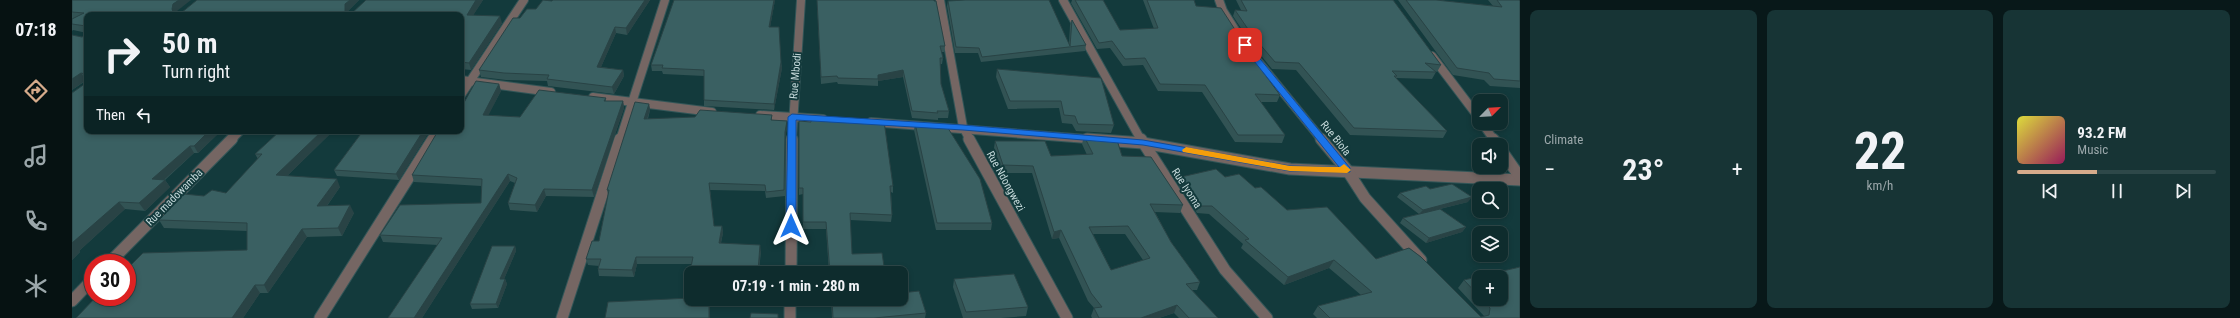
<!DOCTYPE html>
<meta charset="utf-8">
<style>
body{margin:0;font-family:"Roboto Condensed",sans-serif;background:#173435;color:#f1f3f6;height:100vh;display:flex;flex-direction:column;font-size:15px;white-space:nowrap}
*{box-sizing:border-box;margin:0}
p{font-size:13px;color:#9ba7aa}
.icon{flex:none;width:22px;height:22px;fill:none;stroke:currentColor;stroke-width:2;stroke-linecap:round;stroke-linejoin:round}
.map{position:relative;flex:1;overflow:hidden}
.details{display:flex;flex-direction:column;gap:10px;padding:10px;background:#081819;width:720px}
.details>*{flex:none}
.banner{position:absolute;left:12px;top:12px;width:380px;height:122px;border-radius:8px;box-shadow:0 2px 6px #0003,0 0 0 1px #2e4849;background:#0e2c2d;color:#f1f3f6;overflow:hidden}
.needle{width:26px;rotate:66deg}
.controls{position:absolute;left:1400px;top:94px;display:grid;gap:8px}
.controls a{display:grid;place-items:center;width:36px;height:36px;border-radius:8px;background:#0e2c2d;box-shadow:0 2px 6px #0003,0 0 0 1px #2e4849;font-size:20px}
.speed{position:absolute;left:12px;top:254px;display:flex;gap:8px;font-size:20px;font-weight:700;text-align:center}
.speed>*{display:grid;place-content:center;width:52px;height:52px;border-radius:50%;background:#0e2c2d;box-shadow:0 2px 6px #0003,0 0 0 1px #2e4849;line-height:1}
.speed .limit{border:6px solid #d22;background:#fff;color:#111}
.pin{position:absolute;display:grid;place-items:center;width:34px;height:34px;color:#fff;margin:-17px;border-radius:8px;box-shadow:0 2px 6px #0006}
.me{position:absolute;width:44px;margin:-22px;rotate:0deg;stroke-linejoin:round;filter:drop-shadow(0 0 3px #0008)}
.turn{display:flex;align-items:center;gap:14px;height:84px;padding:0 12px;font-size:18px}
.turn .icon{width:52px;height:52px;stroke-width:2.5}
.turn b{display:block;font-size:28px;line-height:34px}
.then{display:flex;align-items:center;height:38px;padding:0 12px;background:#0003;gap:8px;font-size:15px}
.big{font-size:30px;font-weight:700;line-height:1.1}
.details .card{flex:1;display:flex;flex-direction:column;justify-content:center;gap:6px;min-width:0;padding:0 14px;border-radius:8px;background:#173435}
.details .dial{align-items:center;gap:0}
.dial b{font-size:52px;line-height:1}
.song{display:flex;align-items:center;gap:12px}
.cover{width:48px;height:48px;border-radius:6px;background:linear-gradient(135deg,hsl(60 70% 55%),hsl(330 70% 35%))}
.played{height:4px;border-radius:2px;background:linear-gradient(90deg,#d6ab8b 40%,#2e4849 40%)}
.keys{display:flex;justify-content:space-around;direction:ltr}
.heat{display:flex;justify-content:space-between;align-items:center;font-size:22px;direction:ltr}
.details .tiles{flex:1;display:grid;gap:10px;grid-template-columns:repeat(3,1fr)}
.trip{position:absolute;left:612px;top:266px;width:224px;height:40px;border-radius:8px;background:#0e2c2d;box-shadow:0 2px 6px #0003,0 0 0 1px #2e4849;font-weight:700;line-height:40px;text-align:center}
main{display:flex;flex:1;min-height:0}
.menu{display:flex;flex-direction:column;width:72px;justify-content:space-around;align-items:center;background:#061212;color:#9ba7aa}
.menu .icon{width:28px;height:28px}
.menu .current{color:#d6ab8b}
.menu b{font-size:18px;color:#f1f3f6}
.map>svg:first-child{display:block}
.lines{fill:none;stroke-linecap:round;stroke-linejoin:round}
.minor-far1-casing{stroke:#335658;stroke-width:10}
.minor-casing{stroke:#335658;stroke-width:13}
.minor-far1{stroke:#756663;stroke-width:8}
.minor{stroke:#756663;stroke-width:11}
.wall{fill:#325354;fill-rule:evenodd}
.shaded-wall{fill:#294345}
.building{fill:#3a6062;stroke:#294345;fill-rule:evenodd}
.route{fill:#1a73e8;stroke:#114b97}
.slow{fill:#f59e0b}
.labels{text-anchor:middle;stroke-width:4;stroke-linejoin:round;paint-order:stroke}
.street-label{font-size:11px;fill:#c4d8d9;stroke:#133a3c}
</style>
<main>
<nav class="menu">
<b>07:18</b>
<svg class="icon current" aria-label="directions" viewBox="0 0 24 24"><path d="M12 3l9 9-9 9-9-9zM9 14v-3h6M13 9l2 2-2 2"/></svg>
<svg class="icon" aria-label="music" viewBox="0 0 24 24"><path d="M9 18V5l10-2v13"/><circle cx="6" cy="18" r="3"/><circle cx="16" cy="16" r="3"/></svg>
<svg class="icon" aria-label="phone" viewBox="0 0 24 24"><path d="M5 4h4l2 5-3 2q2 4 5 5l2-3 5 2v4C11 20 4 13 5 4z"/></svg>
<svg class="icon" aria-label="climate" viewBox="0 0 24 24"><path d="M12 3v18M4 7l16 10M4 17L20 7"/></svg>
</nav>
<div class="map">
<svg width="1448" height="318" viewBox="0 0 1448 318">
<rect width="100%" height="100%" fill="#133a3c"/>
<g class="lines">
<defs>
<g id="minor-far1">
<polyline points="868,0 891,127 898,140"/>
<polyline points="991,0 1069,140"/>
<polyline points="1147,0 1151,11 1165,33"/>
<polyline points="1179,53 1250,140"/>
<polyline points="1360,56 1407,118"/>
<polyline points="389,80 479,92"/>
<polyline points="389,95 452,0"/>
<polyline points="521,97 640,112"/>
<polyline points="688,115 751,119"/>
<polyline points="799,122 1028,140"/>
<polyline points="1410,123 1422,140"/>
<polyline points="159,140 168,131"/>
<polyline points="361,140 366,131"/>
<polyline points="548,140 593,0"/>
<polyline points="720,140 729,0"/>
</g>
<g id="minor">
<polyline points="897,139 995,318"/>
<polyline points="1015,139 1071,143 1218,169 1448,180"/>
<polyline points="1069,139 1153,270 1195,318"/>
<polyline points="1249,139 1275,170 1293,198 1349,260"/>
<polyline points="1421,139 1426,145"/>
<polyline points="1429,150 1448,177"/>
<polyline points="37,263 160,139"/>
<polyline points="719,273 720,139"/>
<polyline points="718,299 718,318"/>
<polyline points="0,301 21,279"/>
<polyline points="248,318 361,139"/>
<polyline points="490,318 548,139"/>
</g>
</defs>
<use href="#minor-far1" class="minor-far1-casing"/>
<use href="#minor" class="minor-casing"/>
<use href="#minor-far1" class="minor-far1"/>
<use href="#minor" class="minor"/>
</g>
<g class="wall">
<polygon points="0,0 105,11 104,12 109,13 125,0 287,0 276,11 276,13 279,14 294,0 411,0 401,15 430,23 399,70 389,69 389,15 15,15 15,33 1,30 0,31 0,19 1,19 0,19"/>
<polygon points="481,0 578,0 555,35 544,33 529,67 551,70 552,76 542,94 476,86 475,81 434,80 409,77 407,70 448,18"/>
<polygon points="703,0 698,27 709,62 710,68 702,110 632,106 632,76 591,74 590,71 580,71 579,65"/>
<polygon points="745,0 862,0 873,46 872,52 869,52 871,58 870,64 868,64 869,84 877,111 876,118 866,118 866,120 840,118 831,77 806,81 806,86 766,84 765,82 749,84"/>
<polygon points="1000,0 1031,0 1048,30 1082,29 1071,0 1122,0 1124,6 1171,42 1188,61 1186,65 1208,95 1205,102 1188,102 1213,135 1210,143 1163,142 1130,92 1086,91 1071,65 1051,66 1038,48 1025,49 999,3"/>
<polygon points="1164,0 1321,0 1369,65 1365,72 1363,71 1364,72 1360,79 1324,78 1375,131 1371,138 1278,135 1224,70 1200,69 1178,42 1161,16 1163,10 1169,10"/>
<polygon points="1326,0 1364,0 1421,6 1416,0 1447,0 1448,1 1448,89 1448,88 1418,86 1412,80 1381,75"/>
<polygon points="876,1 997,44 998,25 1000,20 1014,45 1013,51 909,62 906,53 883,53 875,6"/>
<polygon points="15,34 15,131 149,131 126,153 122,153 93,180 98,187 73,211 53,209 7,251 8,252 0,260 0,93 14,83 15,80 0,90 0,35 10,37"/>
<polygon points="925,69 1042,125 1039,133 1004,131 1000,124 990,123 987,108 936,109 924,77"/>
<polygon points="427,84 429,91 416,115 448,117 534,98 534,101 551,101 552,108 522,197 474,196 465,212 438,210 436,203 443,183 438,181 350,318 316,318 366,245 311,242 308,235 409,203 409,186 342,182 340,175"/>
<polygon points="577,104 578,110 576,119 700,115 700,120 715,127 713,139 713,196 694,198 693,191 638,190 642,226 650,226 651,233 649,243 689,251 687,271 688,273 619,273 619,279 618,272 620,264 565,264 562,277 527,276 526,269 527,266 516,265 514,259 527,241 536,195 535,190"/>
<polygon points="727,121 821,186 821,193 819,192 820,215 819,222 778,220 780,254 813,273 757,273 754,229 731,229 731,194 727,195"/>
<polygon points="843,123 920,223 919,230 864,230 842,130"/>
<polygon points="208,131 261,131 215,176 268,187 255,206 282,213 270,236 235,237 196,293 188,293 171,318 4,318 175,250 175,231 92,228 87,220 132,196 154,193 186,159 183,154"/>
<polygon points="291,131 359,131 355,135 327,180 265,176 262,170"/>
<path d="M1012,136L1050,156L1111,205L1108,213L1083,212L1099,242L1128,282L1125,290H1120L1146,318H1107L1102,313L1087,318H1020L1019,316L1022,308L1016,301L987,238L980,239L960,173H930L922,148L923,141L979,156L1015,155L1010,144ZM1021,234H1053L1071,260L1039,270Z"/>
<path d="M1144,169L1153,177L1167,174L1183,188L1189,187L1215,210L1255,207L1304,259L1337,248L1349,257L1409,317L1412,316L1386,288L1392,280L1448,267V318H1245L1241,314L1246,306L1289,295L1257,268L1212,285L1169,248L1171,244L1137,214L1125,213L1106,184L1109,177ZM1407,277H1429V299H1407Z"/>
<polygon points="1358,189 1396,202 1368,209 1394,227 1390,232 1354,243 1328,223 1331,218 1347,214 1325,197 1328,193"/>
<polygon points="443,246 444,251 432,279 433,279 435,284 426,308 400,309 398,304"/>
<polygon points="882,279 956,307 954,316 929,318 891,318 881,287"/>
<polygon points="648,299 687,299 648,300"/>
<polygon points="759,299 829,299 854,313 853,318 760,318"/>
</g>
<g class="shaded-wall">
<polygon points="107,0 119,0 105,11 103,15 100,9 101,4"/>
<polygon points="278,0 287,0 276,11 276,15 273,12 273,4"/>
<polygon points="404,0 411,0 397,22 395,15"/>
<polygon points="573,0 578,0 555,35 554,28"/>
<polygon points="702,0 703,0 697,33 697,27"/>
<polygon points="428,16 430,23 399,70 397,63"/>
<polygon points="543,27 544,33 526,74 525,67"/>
<polygon points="709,62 710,68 702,110 702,104"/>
<polygon points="551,70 552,76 542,94 540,87"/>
<polygon points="831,70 831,77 806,81 806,75"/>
<polygon points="9,73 14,80 0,90 0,79"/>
<polygon points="427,84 429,91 413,122 411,115"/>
<polygon points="551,101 552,108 522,197 520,190"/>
<polygon points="577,104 578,110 573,125 572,119"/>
<polygon points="715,121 715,127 713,139 713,196 713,132"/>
<polygon points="137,131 149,131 126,153 122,146"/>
<polygon points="250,131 261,131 208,183 204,175"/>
<polygon points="351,131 359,131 355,135 327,180 324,174"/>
<polygon points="118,146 122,153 85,186 80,179"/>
<polygon points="436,174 438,181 350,318 342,318"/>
<polygon points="265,179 268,187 249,214 245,206"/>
<polygon points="93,180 98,187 73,211 67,203"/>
<polygon points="472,189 474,196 465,212 463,205"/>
<polygon points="1400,197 1396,202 1347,214 1351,210"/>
<polygon points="47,202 53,209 7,251 8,252 0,260 0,243"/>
<polygon points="278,205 282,213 270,236 266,228"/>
<polygon points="650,226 651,233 647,250 647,243"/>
<polygon points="1394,227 1390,232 1354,243 1357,238"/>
<polygon points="230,229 235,237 196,293 192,285"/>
<polygon points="989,230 987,238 980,239 982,232"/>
<polygon points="688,245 689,251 686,273"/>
<polygon points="443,246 444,251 430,284 428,279"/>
<polygon points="564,257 565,264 562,277 560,270"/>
<polygon points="1262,260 1257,268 1212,285 1216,277"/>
<polygon points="433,279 435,284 426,308 424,304"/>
<polygon points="183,285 188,293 171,318 160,318"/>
<polygon points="637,299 638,306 638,318 637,318"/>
<polygon points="1105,305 1102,313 1087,318 1069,318"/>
</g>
<g class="building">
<polygon points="0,0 107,0 101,4 100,9 101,12 109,13 125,0 278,0 273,4 273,12 279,14 294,0 404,0 395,15 428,16 397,63 389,62 389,15 15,15 15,28 14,26 0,24 0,19 12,13 0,12"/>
<polygon points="471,0 480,1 481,0 573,0 554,28 543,27 525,67 551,70 540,87 475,79 477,75 432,73 407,70 441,18 448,18 455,9 464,9"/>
<polygon points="602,0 702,0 697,27 707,27 709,62 702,104 632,100 632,70 590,68 591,65 579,65"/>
<polygon points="745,0 862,0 862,1 864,1 873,46 868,46 871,58 868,58 869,84 877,111 865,111 866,113 840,111 831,70 806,75 806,79 766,78 765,76 749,77"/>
<polygon points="893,0 977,0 998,46 1000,20 1014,45 910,57 907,48 884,47 876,1"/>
<polygon points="1003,0 1031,0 1048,30 1086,28 1075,0 1122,0 1124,6 1149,8 1171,42 1188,61 1183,61 1208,95 1183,94 1213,135 1166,135 1133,85 1088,84 1073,58 1053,59 1040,41 1027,43"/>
<polygon points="1169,0 1321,0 1369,65 1353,63 1364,72 1320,71 1325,76 1322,76 1375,131 1282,128 1227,63 1203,62 1180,35 1163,10 1175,11"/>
<polygon points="1334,0 1364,0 1430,7 1425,0 1447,0 1448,1 1448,81 1422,79 1417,73 1385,68"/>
<polygon points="15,34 15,77 13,74 9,73 0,79 0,35 10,37"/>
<polygon points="925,69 1029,78 1042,125 1006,124 1003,116 992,115 989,101 938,101"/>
<polygon points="15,80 15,131 137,131 122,146 118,146 80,179 93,180 67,203 47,202 0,243 0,93 14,83"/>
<polygon points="404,81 427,84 411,115 448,117 467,90 534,98 532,101 551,101 520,190 472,189 463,205 436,203 445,178 436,174 342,318 316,318 370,238 308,235 328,205 409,203 410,179 340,175 366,131 389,131 389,108"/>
<polygon points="563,102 577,104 572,119 623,117 628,110 700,115 699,120 715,121 713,132 712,190 694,192 693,185 637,183 642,226 650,226 647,243 688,245 686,271 688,271 688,273 618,272 621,257 564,257 560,270 526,269 529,259 514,259 520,241 527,241 537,190 535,190"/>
<polygon points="739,118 812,121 821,186 818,186 820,215 778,213 780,254 810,253 813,273 758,273 754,222 731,222 731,188 727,188 727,121 739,122"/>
<polygon points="843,123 874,125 908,179 920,223 865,223"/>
<polygon points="208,131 250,131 204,175 265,179 245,206 278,205 266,228 230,229 192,285 183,285 160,318 4,318 24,297 55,297 55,269 71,253 175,250 175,223 87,220 112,194 132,196 140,190 154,193 190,154 183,154"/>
<polygon points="291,131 351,131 324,174 262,170"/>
<path d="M1012,136L1045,140L1050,156L1079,157L1111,205L1078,204L1099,242L1128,282L1114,284L1146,318H1117L1105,305L1069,318H1027L1022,308L1030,307L1019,293L989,230L982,232L961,166L931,165L923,141H973L979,156L1021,154ZM1056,226L1078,258L1039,270L1017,227Z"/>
<polygon points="1144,169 1153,177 1167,174 1183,188 1189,187 1215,210 1255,207 1304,259 1337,248 1349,257 1409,317 1417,315 1418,308 1409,299 1429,299 1429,277 1407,277 1407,296 1392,280 1448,267 1448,318 1258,318 1246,306 1300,292 1262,260 1216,277 1173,240 1177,239 1140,206 1128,206 1109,177"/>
<polygon points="1380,184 1400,197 1351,210 1328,193 1354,186 1358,189"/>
<polygon points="1368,209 1394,227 1357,238 1331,218"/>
<polygon points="420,246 443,246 428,279 433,279 424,304 398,304"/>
<polygon points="942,274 956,307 894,312 882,279"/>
<polygon points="847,291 854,313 802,318 761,318 760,299 829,299 829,293"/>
<polygon points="619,298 619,299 637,299 637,318 533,318 536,302"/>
<polygon points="679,313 706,314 706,318 678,318"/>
</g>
<polygon class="route" points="1173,42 1175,43 1278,168 1278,172 1218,171 1071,145 891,130 724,120 724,226 719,230 714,226 716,117 720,114 891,125 1071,140 1218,166 1267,167 1170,46 1170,43"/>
<polygon class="slow" points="1114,147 1218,166 1268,167 1272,164 1279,170 1275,173 1218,171 1111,152 1110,150"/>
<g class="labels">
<g class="street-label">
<text transform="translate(723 76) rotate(-85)" y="4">Rue Mbodi</text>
<text transform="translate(1264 138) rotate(51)" y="4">Rue Biola</text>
<text transform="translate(934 181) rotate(61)" y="4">Rue Ndongwezi</text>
<text transform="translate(1115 188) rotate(57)" y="4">Rue Iyoma</text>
<text transform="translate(102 197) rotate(-45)" y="4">Rue madowamba</text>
</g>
</g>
</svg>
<div class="controls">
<a><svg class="needle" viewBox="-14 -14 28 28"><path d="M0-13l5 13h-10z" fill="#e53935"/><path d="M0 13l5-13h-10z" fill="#9ba7aa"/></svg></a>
<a><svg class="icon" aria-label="sound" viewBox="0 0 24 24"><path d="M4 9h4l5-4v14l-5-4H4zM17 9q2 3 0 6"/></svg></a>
<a><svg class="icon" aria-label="search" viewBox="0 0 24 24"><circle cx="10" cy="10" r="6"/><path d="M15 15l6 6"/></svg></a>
<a><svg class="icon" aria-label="layers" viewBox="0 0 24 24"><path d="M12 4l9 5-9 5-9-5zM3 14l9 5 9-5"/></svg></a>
<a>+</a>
</div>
<div class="speed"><div class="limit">30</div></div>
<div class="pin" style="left:1173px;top:45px;background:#d93025"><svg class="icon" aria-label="arrive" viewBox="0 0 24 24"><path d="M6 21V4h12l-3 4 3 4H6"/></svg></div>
<svg class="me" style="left:719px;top:226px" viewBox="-20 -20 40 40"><path d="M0-17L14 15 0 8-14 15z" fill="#1a73e8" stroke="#fff" stroke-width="4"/></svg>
<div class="trip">07:19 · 1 min · 280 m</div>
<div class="banner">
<div class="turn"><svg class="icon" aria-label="right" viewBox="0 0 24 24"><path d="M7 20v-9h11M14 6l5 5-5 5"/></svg><div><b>50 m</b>Turn right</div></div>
<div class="then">Then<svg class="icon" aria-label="left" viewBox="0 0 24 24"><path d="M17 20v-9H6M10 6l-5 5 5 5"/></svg></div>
</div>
</div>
<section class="details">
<div class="tiles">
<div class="card"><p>Climate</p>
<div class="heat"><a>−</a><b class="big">23°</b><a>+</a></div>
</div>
<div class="card dial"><b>22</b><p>km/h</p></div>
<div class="card">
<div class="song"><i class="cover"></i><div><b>93.2 FM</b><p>Music</p></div></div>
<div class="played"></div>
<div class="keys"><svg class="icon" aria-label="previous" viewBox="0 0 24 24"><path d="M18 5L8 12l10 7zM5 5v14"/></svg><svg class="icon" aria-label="pause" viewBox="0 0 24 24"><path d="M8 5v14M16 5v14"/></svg><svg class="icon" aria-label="next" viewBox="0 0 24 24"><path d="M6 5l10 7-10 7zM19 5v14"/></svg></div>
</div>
</div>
</section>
</main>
